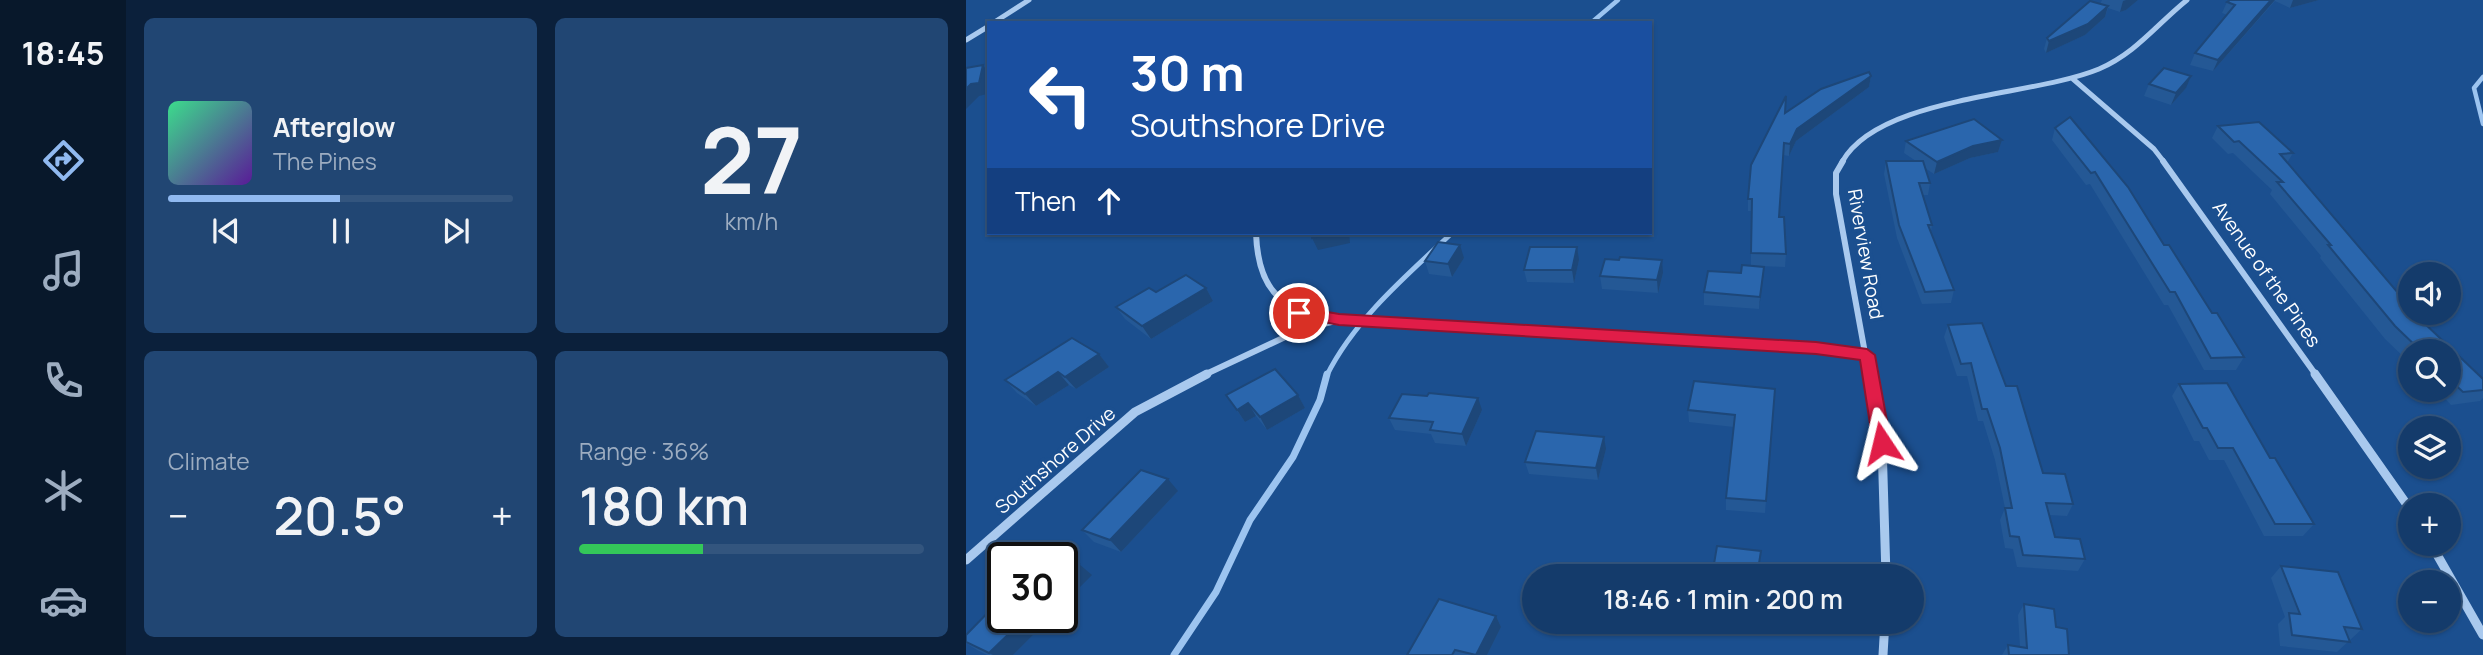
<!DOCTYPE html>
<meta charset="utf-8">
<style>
body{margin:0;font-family:Manrope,sans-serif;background:#214673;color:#f1f3f6;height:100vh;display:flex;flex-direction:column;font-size:26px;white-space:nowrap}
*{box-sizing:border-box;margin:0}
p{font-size:23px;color:#9dadc1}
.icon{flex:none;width:38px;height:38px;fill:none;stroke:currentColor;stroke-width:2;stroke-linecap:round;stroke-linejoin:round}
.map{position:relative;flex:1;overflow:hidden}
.sheet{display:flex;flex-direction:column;gap:18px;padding:18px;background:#0b203b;width:840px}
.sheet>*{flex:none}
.guide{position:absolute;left:21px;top:21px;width:665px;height:214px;border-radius:0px;box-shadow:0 2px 5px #0004,0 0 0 2px #33557e;background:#1a4fa0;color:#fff;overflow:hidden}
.fabs{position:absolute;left:1432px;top:262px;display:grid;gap:14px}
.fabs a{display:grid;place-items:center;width:63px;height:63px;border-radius:50%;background:#143b6b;box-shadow:0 2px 5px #0004,0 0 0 2px #33557e;font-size:35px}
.speed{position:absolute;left:21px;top:542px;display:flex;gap:14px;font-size:35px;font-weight:700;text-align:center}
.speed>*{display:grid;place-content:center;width:91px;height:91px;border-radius:50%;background:#143b6b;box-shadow:0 2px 5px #0004,0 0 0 2px #33557e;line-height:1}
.speed .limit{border:4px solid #111;border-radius:10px;background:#fff;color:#111}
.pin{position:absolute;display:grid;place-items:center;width:60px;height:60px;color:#fff;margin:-30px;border:4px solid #fff;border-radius:50%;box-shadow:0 2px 7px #0007}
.me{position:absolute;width:77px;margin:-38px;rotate:350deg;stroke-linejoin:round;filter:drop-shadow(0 0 5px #0008)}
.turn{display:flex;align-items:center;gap:24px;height:147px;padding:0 28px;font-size:32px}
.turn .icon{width:91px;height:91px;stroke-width:2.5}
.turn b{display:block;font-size:49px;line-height:60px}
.then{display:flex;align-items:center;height:66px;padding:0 28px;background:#0003;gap:14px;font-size:26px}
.big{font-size:52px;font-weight:600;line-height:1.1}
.sheet .card{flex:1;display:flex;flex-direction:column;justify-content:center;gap:10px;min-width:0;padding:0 24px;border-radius:10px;background:#214673}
.sheet .dial{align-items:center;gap:0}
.dial b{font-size:91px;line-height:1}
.song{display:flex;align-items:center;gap:21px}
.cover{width:84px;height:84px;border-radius:10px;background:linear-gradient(135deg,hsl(150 70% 55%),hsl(270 70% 35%))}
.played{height:7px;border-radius:4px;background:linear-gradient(90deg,#90b9f0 50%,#33557e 50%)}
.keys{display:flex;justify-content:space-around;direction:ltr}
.heat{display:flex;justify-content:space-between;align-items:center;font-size:38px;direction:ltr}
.charge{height:10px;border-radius:5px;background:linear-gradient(90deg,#34c759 36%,#33557e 0)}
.sheet .tiles{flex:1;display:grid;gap:18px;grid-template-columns:repeat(2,1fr)}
.trip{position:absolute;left:556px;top:564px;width:402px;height:70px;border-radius:35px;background:#143b6b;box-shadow:0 2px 5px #0004,0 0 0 2px #33557e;font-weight:600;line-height:70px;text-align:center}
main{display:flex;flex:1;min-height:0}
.menu{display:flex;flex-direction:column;width:126px;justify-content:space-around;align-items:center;background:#08182b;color:#9dadc1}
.menu .icon{width:49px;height:49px}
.menu .selected{color:#90b9f0}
.menu b{font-size:32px;color:#f1f3f6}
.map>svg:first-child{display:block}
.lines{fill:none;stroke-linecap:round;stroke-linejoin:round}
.stream-far2{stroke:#9cc4f0;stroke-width:4.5}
.stream-far1{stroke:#9cc4f0;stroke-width:5}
.stream{stroke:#9cc4f0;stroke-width:7}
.minor-far2{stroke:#a9c9ee;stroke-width:5}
.minor-far1{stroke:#a9c9ee;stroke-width:6}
.minor{stroke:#a9c9ee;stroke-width:9}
.wall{fill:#245895}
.shaded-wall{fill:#1d4779}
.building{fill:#2a66ad;stroke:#1d4779;stroke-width:2}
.route{fill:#e11d48;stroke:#92132f;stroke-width:2}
.labels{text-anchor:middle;stroke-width:7;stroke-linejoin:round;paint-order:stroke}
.street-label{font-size:19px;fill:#fff;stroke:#1b4f8f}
</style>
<main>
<nav class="menu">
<b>18:45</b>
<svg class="icon selected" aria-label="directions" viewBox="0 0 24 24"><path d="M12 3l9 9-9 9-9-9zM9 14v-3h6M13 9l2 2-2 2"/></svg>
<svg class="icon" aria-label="music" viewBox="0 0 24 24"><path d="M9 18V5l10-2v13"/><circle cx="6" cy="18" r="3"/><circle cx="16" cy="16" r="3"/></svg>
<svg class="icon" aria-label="phone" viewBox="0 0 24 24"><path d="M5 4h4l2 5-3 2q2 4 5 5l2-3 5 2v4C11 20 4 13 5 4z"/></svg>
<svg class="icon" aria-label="climate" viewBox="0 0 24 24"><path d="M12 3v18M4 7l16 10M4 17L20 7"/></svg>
<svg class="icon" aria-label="car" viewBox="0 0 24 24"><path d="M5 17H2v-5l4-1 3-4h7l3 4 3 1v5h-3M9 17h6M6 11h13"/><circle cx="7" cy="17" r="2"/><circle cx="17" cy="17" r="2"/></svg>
</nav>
<section class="sheet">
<div class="tiles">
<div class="card">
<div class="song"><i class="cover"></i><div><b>Afterglow</b><p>The Pines</p></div></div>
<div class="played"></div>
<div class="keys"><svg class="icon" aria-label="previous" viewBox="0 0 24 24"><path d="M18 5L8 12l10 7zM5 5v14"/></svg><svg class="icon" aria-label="pause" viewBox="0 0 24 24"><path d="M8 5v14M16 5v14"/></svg><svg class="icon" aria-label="next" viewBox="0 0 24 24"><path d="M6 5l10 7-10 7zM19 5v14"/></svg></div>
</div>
<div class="card dial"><b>27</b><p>km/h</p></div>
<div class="card"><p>Climate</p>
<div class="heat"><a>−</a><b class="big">20.5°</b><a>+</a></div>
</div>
<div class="card"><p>Range · 36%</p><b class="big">180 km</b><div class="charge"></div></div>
</div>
</section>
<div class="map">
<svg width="1517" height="655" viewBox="0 0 1517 655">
<rect width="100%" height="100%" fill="#1b4f8f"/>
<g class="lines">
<g class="stream-far2">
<polyline points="625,23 652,0"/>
<polyline points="1517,77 1508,88 1517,124"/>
</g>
<path class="stream-far1" d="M361,375C389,319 441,275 486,233"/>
<polyline class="stream" points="208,655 250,592 284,520 327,457 354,400 361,374"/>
<g class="minor-far2">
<polyline points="27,23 63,0"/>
<polyline points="0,40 23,26"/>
<polyline points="1107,79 1188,149 1198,162"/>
<path d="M876,162C913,96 1065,97 1133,69C1170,53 1190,25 1221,0"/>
</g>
<g class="minor-far1">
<polyline points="877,161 870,173 870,194 903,375"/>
<polyline points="1197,161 1350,375"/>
<path d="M290,233C292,291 315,310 369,319"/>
<polyline points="238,375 334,330 373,320 850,348 901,355"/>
</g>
<g class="minor">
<polyline points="903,374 916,443 920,576"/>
<polyline points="1349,374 1444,509"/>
<polyline points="1465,544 1517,635"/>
<polyline points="0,560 169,412 241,374"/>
<polyline points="917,655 919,621"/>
</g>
</g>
<g class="wall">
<polygon points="1136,0 1172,0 1160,10 1154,12 1142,8 1139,17 1119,35 1080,53 1078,49 1081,38 1134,4"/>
<polygon points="1264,0 1353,0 1324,8 1309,1 1247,71 1224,65 1229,53 1261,15 1256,13 1261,2"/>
<polygon points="905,76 903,87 830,141 823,156 817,155 813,217 820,254 819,267 792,266 798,267 793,309 738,305 738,292 775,273 785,266 785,211 782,211 782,199 819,113"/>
<polygon points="1183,84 1220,88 1205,105 1178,96"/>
<polygon points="1252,126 1327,153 1321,163 1456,321 1517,379 1517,398 1514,401 1485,405 1471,390 1482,390 1482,352 1444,352 1444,363 1419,339 1354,258 1355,256 1304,194 1306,190 1267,153 1262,154 1246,138"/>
<polygon points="1089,128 1198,245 1278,357 1270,370 1238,370 1202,305 1198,305 1124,184 1120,185 1086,140"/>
<polygon points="1036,140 1032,152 1004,158 968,174 959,168 964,183 962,195 957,195 966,225 965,231 988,290 985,303 956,304 931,238 918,174 920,161 950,161 938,153 940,141"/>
<polygon points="498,258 486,277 463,274 459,261"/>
<polygon points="613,260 608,283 561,282 558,270"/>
<polygon points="697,273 692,293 636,289 634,276"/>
<polygon points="240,288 247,301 185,339 159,319 150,307 190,292"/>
<polygon points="982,325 1040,386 1077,473 1107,504 1101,516 1083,515 1089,537 1119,559 1112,571 1051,567 1047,549 1039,548 1034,520 1039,508 1029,460 1017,421 1012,421 1001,376 991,376 978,337"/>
<polygon points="133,354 143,367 110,389 103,385 70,406 51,393 39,380"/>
<polygon points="1213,384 1304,458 1348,524 1337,536 1298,536 1258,460 1243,460 1233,441 1228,441 1206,396"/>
<polygon points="809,389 799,513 760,510 760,498 768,427 723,422 722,410"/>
<polygon points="260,395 332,395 339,408 301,430 290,416 279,422"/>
<polygon points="461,396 516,410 500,446 469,443 465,434 429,430 423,418"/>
<polygon points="640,449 632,480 563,474 559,462"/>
<polygon points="212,491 155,552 128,542 116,530"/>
<polygon points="1315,566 1396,629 1371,652 1314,646 1312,624 1319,617 1305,578"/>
<polygon points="1058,604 1090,627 1103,655 1036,655 1042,645 1054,647 1052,615"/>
<polygon points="530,616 535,627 521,655 441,655"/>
<polygon points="84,618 47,655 21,655 11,650 0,643 0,635"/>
</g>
<g class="shaded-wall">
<polygon points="1160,0 1172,0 1160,10 1154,12 1157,1"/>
<polygon points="1305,0 1309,0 1247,71 1252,60"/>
<polygon points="1327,0 1353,0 1324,8"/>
<polygon points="1142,6 1139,17 1119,35 1080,53 1083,41"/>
<polygon points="17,65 23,74 23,84 21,94 13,96 0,109 0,89"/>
<polygon points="905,76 903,87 830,141 823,156 824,144 831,129"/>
<polygon points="1225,76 1220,88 1205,105 1210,93"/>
<polygon points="1036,140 1032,152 1004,158 968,174 971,162 1007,146"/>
<polygon points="369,233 383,233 384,243 352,250 346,238"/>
<polygon points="494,245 498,258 486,277 482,264"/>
<polygon points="611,247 613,260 608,283 606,270"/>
<polygon points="696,260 697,273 692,293 691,280"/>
<polygon points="798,267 797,279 793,309 794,297"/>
<polygon points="240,288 247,301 185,339 176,326"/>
<polygon points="133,354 143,367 110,389 99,377"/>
<polygon points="92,372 103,385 70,406 59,394"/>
<polygon points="332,395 339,408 301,430 294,417"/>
<polygon points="512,398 516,410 500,446 496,434"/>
<polygon points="282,403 290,416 279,422 271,410"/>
<polygon points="638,437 640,449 632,480 630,468"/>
<polygon points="202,479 212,491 155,552 144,540"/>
<polygon points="113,564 126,575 96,605 96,580"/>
<polygon points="530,616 535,627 521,655 510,655"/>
<polygon points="59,618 84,618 47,655 27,655 23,653"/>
</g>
<g class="building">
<polygon points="1264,0 1305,0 1252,60 1229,53 1269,5 1261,2"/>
<polygon points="1124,1 1142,6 1122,24 1083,41 1081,38"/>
<polygon points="17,65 13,83 5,84 0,89 0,68"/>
<polygon points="1198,68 1225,76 1210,93 1183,84"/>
<polygon points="903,72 905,76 831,129 824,144 818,143 813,217 818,217 820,254 785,253 786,199 782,199 785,165 820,96 819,113 855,89"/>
<polygon points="1104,117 1162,187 1198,245 1203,245 1246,313 1251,313 1278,357 1245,358 1209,292 1204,292 1129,172 1125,173 1089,128"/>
<polygon points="1008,119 1036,140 1007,146 971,162 940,141"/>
<polygon points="1293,122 1327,153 1314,154 1444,307 1444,313 1449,313 1456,321 1517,379 1517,390 1497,392 1482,378 1482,352 1456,352 1429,326 1362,245 1365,245 1311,182 1317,182 1273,141 1268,142 1252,126"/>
<polygon points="920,161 957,161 964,183 953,183 966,225 962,225 988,290 959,292 933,225"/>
<polygon points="346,233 369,233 346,238"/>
<polygon points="472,242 494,245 482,264 459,261"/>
<polygon points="564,247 611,247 606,270 558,270"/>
<polygon points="654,257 696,260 691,280 634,276 639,259 653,260"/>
<polygon points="776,265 798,267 794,297 738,292 742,271 775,273"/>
<polygon points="220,275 240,288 176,326 150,307 183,288 190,292"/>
<polygon points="1016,323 1040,386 1051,386 1077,473 1099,474 1107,504 1080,503 1089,537 1114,539 1119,559 1057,555 1053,537 1044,536 1039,508 1046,508 1034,448 1021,409 1016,409 1005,363 995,364 982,325"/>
<polygon points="106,338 133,354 99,377 92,372 59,394 39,380"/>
<polygon points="309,369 332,395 294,417 282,403 271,410 260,395"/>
<polygon points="728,381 809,389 800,501 760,498 769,415 722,410"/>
<polygon points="1261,383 1304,458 1309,458 1348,524 1309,524 1267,448 1252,448 1241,428 1237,428 1213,384"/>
<polygon points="463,393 512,398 496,434 464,430 467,422 423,418 436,394 461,396"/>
<polygon points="570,431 638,437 630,468 559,462"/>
<polygon points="175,470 202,479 144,540 116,530"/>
<polygon points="751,546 795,551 791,576 730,576 732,568 747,570"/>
<polygon points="82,551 113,564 96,580 96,558 75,558"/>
<polygon points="1315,566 1372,572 1396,629 1378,627 1384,642 1326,635 1323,613 1334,614"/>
<polygon points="37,597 37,618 59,618 23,653 0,642 0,635"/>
<polygon points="473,599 530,616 510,655 489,650 486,655 441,655"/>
<polygon points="1058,604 1088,609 1090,627 1101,629 1103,655 1043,655 1042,645 1061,648"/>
</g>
<polygon class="route" points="333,307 373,314 850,342 901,349 909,355 925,443 916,450 907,443 894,360 850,354 373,325 328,316 325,313"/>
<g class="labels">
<g class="street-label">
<text transform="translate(900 254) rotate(80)" y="7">Riverview Road</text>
<text transform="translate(1301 274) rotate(55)" y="7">Avenue of the Pines</text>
<text transform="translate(89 460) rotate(-41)" y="7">Southshore Drive</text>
</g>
</g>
</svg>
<div class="fabs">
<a><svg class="icon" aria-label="sound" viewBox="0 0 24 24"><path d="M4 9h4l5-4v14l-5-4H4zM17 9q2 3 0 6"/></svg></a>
<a><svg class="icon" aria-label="search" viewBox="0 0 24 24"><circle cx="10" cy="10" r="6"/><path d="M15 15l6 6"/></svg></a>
<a><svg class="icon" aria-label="layers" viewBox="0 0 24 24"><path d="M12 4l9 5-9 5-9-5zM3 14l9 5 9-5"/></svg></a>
<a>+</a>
<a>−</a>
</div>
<div class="speed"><div class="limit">30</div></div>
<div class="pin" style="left:333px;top:313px;background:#d93025"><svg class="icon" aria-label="arrive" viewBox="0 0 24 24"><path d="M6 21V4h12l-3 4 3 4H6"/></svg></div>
<svg class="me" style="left:916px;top:443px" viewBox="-20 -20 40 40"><path d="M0-17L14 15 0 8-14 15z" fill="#e11d48" stroke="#fff" stroke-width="4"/></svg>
<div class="trip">18:46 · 1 min · 200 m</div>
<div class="guide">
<div class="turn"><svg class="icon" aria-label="left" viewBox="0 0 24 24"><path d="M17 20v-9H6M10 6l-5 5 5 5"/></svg><div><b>30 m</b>Southshore Drive</div></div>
<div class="then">Then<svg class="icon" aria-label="ahead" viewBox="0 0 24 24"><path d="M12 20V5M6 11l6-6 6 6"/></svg></div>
</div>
</div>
</main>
